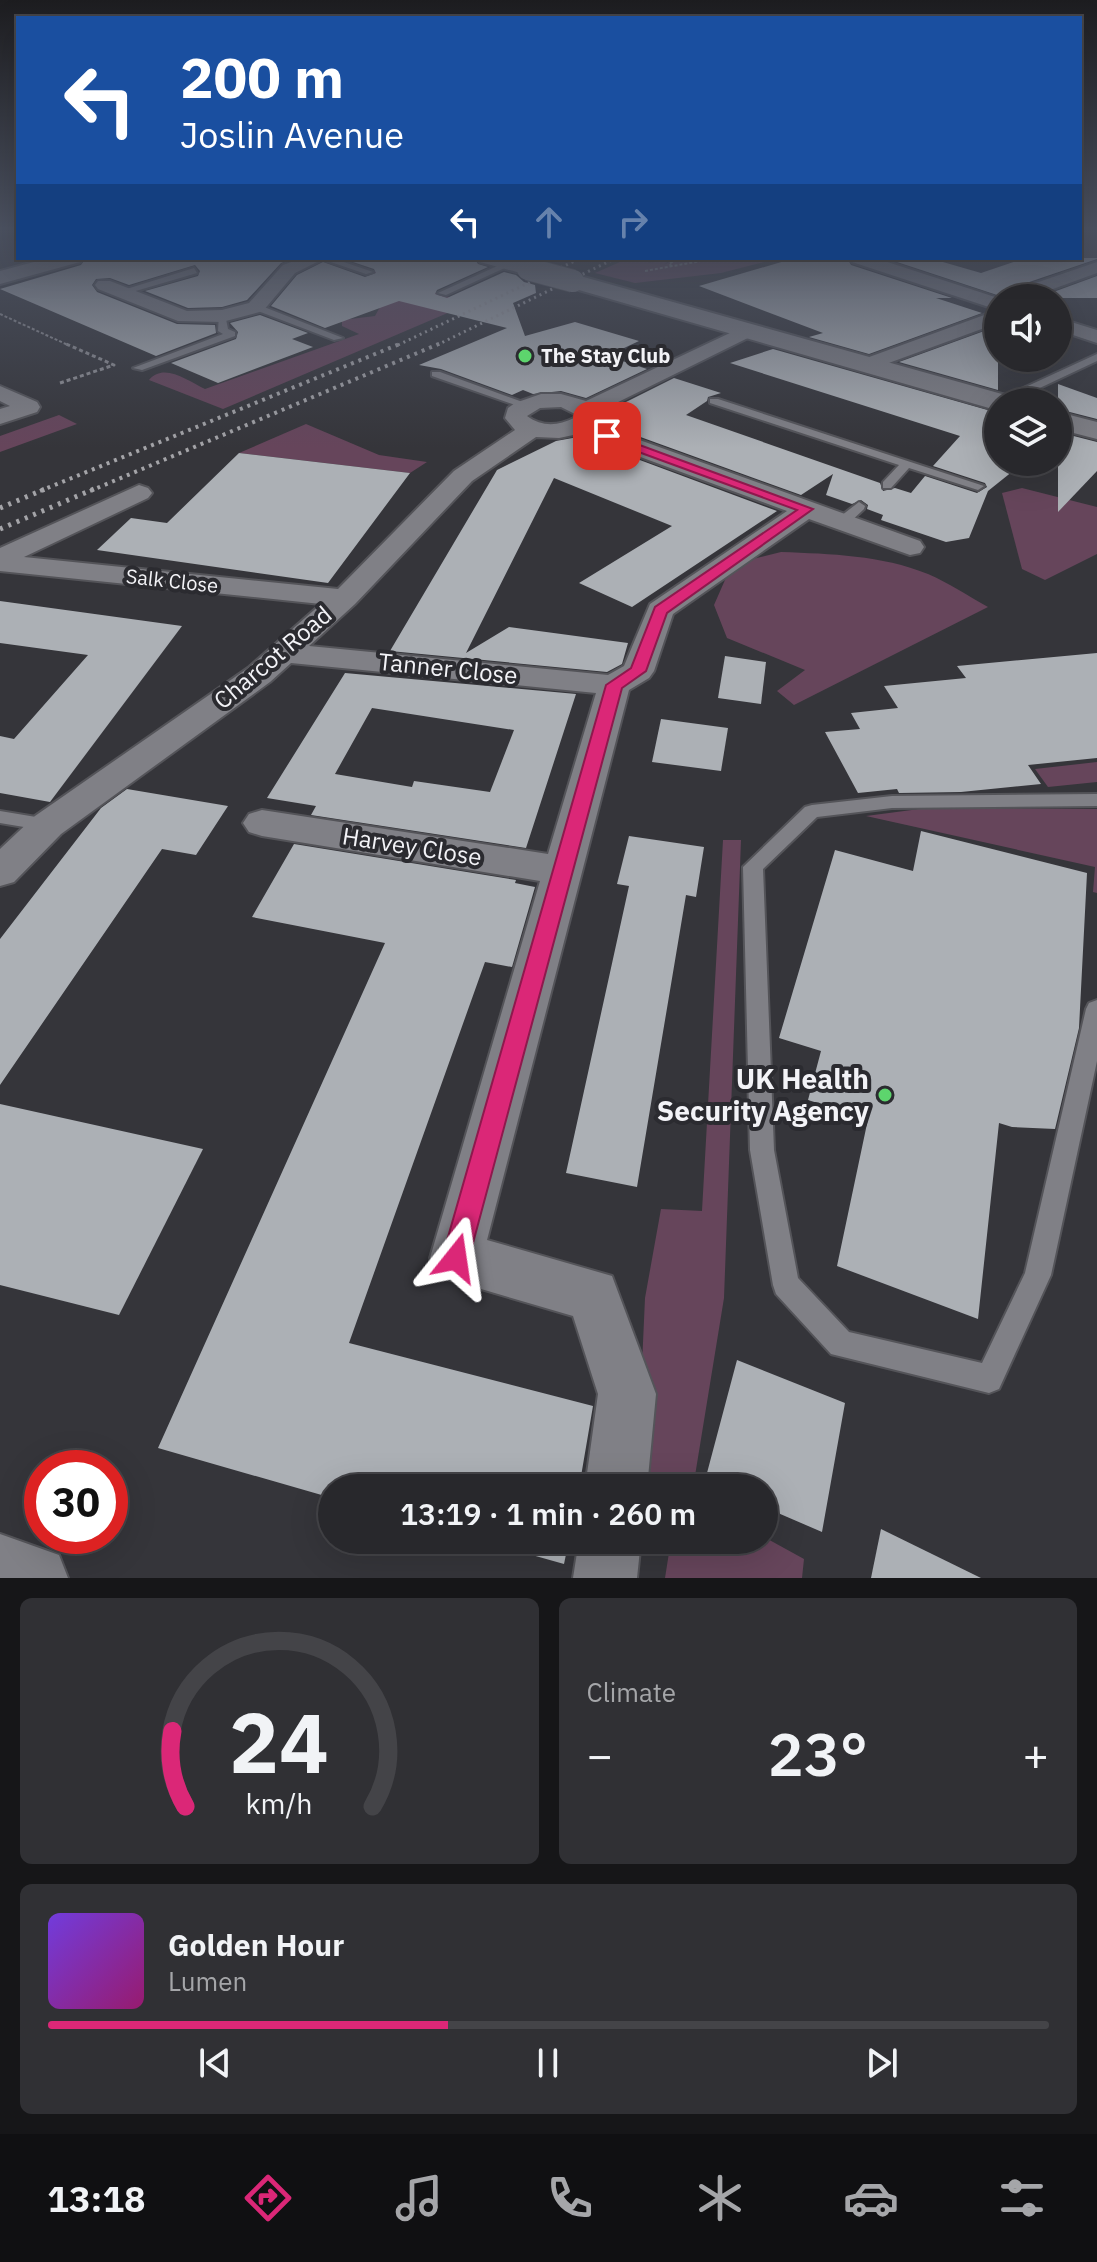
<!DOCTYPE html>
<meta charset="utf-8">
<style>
body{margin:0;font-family:"IBM Plex Sans",sans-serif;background:#303034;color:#f1f3f6;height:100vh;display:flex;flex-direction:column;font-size:30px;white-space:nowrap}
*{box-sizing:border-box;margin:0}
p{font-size:26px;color:#a5a6a9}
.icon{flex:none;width:44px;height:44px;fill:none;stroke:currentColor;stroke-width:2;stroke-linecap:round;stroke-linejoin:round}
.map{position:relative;height:1578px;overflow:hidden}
.side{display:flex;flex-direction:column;gap:20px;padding:20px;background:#161618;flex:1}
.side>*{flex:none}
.banner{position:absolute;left:16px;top:16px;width:1066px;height:244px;border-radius:0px;box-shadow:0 8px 32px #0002,0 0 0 2px #444448;background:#1a4fa0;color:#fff;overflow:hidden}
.buttons{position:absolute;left:984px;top:284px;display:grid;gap:16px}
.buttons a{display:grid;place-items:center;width:88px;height:88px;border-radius:50%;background:#28282c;box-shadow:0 8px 32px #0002,0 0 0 2px #444448;font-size:40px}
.speed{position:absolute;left:24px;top:1450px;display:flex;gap:16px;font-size:40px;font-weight:700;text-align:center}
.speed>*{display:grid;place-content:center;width:104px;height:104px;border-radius:50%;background:#28282c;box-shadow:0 8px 32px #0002,0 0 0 2px #444448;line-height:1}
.speed .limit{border:12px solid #d22;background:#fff;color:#111}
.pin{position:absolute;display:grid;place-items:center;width:68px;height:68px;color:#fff;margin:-34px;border-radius:16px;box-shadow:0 4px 12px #0006}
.me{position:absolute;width:88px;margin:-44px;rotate:15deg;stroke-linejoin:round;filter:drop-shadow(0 0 6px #0008)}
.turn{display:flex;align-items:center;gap:28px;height:168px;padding:0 32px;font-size:36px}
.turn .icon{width:104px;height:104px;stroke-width:2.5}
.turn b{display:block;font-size:56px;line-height:68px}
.lanes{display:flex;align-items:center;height:76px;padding:0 32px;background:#0003;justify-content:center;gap:40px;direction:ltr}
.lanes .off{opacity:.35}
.big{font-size:60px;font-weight:600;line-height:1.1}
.side .widget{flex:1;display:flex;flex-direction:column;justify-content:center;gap:12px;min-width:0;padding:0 28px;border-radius:12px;background:#303034}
.side .dial{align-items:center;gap:0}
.dial svg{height:208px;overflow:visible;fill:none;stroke:#444448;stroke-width:7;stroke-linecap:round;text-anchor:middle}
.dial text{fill:#f1f3f6;stroke:none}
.song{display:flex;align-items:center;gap:24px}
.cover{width:96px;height:96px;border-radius:12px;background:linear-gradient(135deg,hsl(260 70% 55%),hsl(320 70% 35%))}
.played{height:8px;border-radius:4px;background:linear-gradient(90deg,#db2777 40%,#444448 40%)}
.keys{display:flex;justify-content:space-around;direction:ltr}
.heat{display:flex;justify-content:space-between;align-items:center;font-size:44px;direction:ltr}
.side .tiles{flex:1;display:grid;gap:20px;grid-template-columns:1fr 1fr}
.widget:last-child{grid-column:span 2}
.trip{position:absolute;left:318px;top:1474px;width:460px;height:80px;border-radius:40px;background:#28282c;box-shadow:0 8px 32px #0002,0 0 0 2px #444448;font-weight:600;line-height:80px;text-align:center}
.tab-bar{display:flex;height:128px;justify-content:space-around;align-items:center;background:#101012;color:#a5a6a9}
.tab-bar .icon{width:56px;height:56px}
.tab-bar .on{color:#db2777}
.tab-bar b{font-size:36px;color:#f1f3f6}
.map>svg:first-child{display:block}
.green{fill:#66455b}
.building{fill:#acb0b5;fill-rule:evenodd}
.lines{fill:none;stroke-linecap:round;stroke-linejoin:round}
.lane-casing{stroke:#545459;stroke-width:4}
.street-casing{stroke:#545459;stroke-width:4}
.secondary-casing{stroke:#545459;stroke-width:4}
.path-far1{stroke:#929297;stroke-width:2;stroke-dasharray:3 2;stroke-linecap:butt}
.path{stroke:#929297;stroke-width:3;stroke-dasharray:4 3;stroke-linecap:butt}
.lane{fill:#808086;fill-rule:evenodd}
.street{fill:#808086;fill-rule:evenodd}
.secondary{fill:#808086;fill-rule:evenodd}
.rail-far2{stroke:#a4a4a8;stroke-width:3;stroke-dasharray:2 4;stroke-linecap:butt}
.rail-far1{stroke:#a4a4a8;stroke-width:4;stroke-dasharray:3 5;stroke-linecap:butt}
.rail{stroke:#a4a4a8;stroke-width:5;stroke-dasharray:3 6;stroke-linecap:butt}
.secondary-bridge-casing{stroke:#545459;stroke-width:24;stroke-linecap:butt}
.secondary-bridge{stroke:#808086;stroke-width:22}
.route{fill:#db2777;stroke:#8e194d;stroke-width:2}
.poi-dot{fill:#5dd56d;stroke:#2b2b30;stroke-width:3}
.labels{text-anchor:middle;stroke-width:8;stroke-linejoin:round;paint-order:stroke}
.far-poi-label{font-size:20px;font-weight:bold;fill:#f3f3f7;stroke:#2b2b30;text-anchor:start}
.far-street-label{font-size:20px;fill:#f3f3f7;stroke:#2b2b30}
.street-label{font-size:24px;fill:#f3f3f7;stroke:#2b2b30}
.near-poi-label{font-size:28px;font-weight:bold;fill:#f3f3f7;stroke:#2b2b30;text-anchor:end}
</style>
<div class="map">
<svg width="1097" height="1578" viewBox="0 0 1097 1578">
<rect width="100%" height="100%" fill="#35353a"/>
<g class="green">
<polygon points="629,258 653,263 636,258 672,258 664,265 675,258 780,258 721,273 635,283 595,273"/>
<path d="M374,268L428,291L471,303L223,409L149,380C164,362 188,381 205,389L359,334L342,326V320L375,316L380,307Z"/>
<polygon points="59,415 77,424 0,452 0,436"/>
<polygon points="306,424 379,455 427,462 410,473 239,453"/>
<polygon points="1022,488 1097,507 1097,554 1045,580 1022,569 1002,493"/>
<path d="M781,552C831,554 881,555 928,574C949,583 968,596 988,607L794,705L777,691L805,670L727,638L714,605L732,564Z"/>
<polygon points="1097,762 1097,782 1048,787 1035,769"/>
<polygon points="927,808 1097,809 1097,893 1093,892 1095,867 866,816"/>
<polygon points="723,840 741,840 724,1298 693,1488 656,1488 629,1460 642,1365 645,1298 661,1209 702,1211"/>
<polygon points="764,1537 804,1559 802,1578 665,1578 671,1540 764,1540"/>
</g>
<g class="building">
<polygon points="86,258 293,258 281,263 247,300 222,307 188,308 145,291 198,276 200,271 195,265 129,285 110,278 96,279 92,285 97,292 177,324 215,325 216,333 156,356 0,289 81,265"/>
<polygon points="341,258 474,258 478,264 488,267 437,290 435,294 447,298 504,272 516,275 524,282 535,285 536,293 513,303 525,336 575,322 639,341 607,356 647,369 586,398 561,391 533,394 523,390 512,395 441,369 419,365 507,328 399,301 325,328 271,306 297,275 323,262 365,277 376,273 374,269"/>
<polygon points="795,258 847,258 851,265 952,298 936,298 982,313 869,354 809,337 823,333 699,286"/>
<polygon points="885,258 929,258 981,273 1025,258 1097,258 1097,259 1003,291 1000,296"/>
<polygon points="1097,276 1097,298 1037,298"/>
<polygon points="260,315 308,333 292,339 313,347 218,383 171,363 236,339 238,332 230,323"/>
<polygon points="998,326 998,390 899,362"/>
<polygon points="773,349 998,413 998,462 1018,467 988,491 969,538 946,542 881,520 883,515 867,509 868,505 861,500 852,504 826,495 833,474 801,495 599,422 606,412 674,378 721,393 708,397 707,401 686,415 880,483 883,491 895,488 911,493 925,476 977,493 987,487 985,483 933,466 960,436 730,363"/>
<polygon points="1058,384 1097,398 1097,419 1058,409"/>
<polygon points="1058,432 1097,442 1097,471 1058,512"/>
<polygon points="578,437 777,511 632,607 579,583 672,526 554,478 466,653 509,627 628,643 622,664 607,672 390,651 497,470 556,441"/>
<polygon points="239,453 410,473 328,583 97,550 131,518 167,523"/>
<polygon points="0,601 182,626 50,802 0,793 0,736 14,739 88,655 0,643"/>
<polygon points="1097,653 1097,758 1028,765 1041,784 961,792 899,793 897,789 858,793 825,732 860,729 851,713 898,708 884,686 966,678 957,666"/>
<polygon points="725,656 766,662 761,704 718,698"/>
<path d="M345,673L576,694L526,848L311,815L316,806L267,798ZM372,708L514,730L490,792L414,781L412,787L335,774Z"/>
<polygon points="661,719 728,728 721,771 652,762"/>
<polygon points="127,789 228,806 196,855 162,849 0,1085 0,939 101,808"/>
<polygon points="921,831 1087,873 1079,1028 1055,1129 1012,1127 999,1123 978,1319 837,1266 868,1119 808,1100 821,1051 779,1038 835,850 913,871"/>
<polygon points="629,836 704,847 696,897 686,895 637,1187 566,1173 629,886 617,884"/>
<polygon points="294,844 516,880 515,883 535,887 512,967 485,962 349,1343 593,1406 579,1488 332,1488 332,1498 158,1448 385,943 252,917"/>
<polygon points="0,1104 203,1149 119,1315 0,1285"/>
<polygon points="737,1360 845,1403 822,1532 764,1507 764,1488 703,1488"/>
<polygon points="881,1529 981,1578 871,1578"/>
<polygon points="479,1540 569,1540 564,1564"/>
</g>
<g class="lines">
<defs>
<g id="lane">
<polygon points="319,258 332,258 373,272 366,274"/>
<polygon points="506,262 513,264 446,295 438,293"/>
<polygon points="194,268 197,273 122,295 117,292"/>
<polygon points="253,305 259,305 343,338 334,340 253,309"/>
<polygon points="219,314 225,314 228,329 235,332 235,336 142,370 133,368 223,334 218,331"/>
<polygon points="1097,354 1097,361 1027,394 1020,402 1008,402 1019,390"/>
<polygon points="432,372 440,372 531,405 521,407 432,376"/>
<polygon points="710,399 718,399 984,486 978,490 909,468 891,488 883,488 883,482 899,465 710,403"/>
<polygon points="859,502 865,506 864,509 847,525 837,525 837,519"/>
<polygon points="1097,794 1097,806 892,808 817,817 763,869 774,1150 798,1278 849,1332 982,1363 1025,1273 1086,1009 1089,1003 1097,1000 1097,1061 1051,1275 999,1389 989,1393 831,1354 776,1294 773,1285 750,1150 743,867 805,807 812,805 892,796"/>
<polygon points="0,811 48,819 57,825 48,831 0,823"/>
</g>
<g id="street">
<polygon points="302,258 325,258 295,273 263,311 222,322 178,321 98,289 95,285 98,281 110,281 187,311 222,310 249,303 283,265"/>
<polygon points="850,258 875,258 998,298 998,310 852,262"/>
<polygon points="1097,262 1097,273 1028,298 1002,298 1004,294"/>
<polygon points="998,310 998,323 875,368 868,370 858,364 861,360"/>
<polygon points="1058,318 1097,330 1097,343 1058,330"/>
<path d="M749,324L759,330L756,334L604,409L598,414L595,424L920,541L924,547L920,553L910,555L809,519L673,614L654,671L649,678L629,690L487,1240L612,1276L656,1394L647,1488H585L598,1394L573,1316L437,1276L430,1258L540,881L262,836L249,832L243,823L249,814L262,810L548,854L596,693L291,663L270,682L61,834L14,882L0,886V849L35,816L248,668L321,604L0,571V548L139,485L148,488L152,493L148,498L24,557L338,589L454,471L515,430L505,418L508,408L515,403L541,394H561L586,401ZM561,407L575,414L574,418C558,426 542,427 527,416L540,408ZM578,434L787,511L650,604L624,666L608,675L309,646L355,604L472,481L536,437L559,438Z"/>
<polygon points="0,386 37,402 40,407 37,412 0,424 0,409 10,406 0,401"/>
<polygon points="0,1534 59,1555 68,1578 0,1578"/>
<polygon points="579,1540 641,1540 637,1578 573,1578"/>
</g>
<g id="secondary">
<polygon points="49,258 83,258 80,262 0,284 0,271"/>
<polygon points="477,258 511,258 536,264 539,269 528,275 480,262"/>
<polygon points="573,274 1009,396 1013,402 998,402 998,410 989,408 565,286 562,281"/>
<polygon points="1058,412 1097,422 1097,439 1058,429"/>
</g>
</defs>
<use href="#lane" class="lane-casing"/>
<use href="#street" class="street-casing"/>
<use href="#secondary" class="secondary-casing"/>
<g class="path-far1">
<polyline points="672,266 669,264 678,258"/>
<polyline points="645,271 718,258"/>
<polyline points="0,314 68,345"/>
</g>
<polyline class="path" points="60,383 114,365 64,343"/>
<use href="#lane" class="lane"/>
<use href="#street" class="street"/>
<use href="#secondary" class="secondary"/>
<g class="rail-far2">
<polyline points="398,345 581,258"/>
<polyline points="437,345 616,258"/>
</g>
<g class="rail-far1">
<polyline points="40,491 402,343"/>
<polyline points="90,491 441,343"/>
</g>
<g class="rail">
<polyline points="0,508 45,489"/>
<polyline points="0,529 94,489"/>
</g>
<defs>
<polyline id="secondary-bridge" points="528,269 573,281"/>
</defs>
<use href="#secondary-bridge" class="secondary-bridge-casing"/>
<use href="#secondary-bridge" class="secondary-bridge"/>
</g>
<linearGradient id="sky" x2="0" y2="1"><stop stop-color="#1d1d20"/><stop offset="0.51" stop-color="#4b5160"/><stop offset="1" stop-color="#4b5160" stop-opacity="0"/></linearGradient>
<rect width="1097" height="448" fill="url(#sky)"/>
<polygon class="route" points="607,433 813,509 667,613 646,671 622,688 469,1258 465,1267 456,1271 446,1267 442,1258 606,685 631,668 655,607 797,510 603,439 603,434"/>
<g class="poi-dot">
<circle cx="525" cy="356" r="8"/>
<circle cx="885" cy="1095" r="8"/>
</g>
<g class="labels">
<g class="far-poi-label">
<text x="541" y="363">The Stay Club</text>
</g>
<g class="far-street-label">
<text transform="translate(172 581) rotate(6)" y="7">Salk Close</text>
</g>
<g class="street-label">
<text transform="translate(273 658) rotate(-40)" y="8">Charcot Road</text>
<text transform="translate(448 669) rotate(6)" y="8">Tanner Close</text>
<text transform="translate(412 847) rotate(9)" y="8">Harvey Close</text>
</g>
<g class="near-poi-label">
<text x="869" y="1089">UK Health<tspan x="869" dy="32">Security Agency</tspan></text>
</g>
</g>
</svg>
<div class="buttons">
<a><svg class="icon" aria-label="sound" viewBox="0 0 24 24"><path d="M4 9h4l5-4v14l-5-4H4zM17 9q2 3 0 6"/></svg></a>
<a><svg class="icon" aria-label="layers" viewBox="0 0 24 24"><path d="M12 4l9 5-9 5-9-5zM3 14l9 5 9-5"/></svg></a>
</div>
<div class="speed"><div class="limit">30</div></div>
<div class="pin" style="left:607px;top:436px;background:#d93025"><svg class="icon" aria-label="arrive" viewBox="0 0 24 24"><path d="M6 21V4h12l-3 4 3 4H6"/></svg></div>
<svg class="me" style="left:456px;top:1258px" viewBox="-20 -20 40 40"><path d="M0-17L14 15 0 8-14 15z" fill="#db2777" stroke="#fff" stroke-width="4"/></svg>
<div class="trip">13:19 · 1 min · 260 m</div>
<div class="banner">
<div class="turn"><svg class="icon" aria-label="left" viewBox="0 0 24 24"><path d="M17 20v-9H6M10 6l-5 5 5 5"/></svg><div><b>200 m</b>Joslin Avenue</div></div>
<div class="lanes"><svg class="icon" aria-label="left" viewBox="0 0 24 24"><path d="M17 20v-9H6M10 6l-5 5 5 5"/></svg><svg class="icon off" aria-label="ahead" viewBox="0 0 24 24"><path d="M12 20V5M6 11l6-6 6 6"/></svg><svg class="icon off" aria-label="right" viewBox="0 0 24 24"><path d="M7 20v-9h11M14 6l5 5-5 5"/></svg></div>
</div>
</div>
<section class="side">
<div class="tiles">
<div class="widget dial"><svg viewBox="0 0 100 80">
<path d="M14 69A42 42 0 1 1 86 69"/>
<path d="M14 69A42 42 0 0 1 9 40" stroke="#db2777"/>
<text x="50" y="56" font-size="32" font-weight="700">24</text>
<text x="50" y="72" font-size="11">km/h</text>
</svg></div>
<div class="widget"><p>Climate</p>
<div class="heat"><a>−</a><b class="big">23°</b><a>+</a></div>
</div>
<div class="widget">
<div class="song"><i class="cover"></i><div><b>Golden Hour</b><p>Lumen</p></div></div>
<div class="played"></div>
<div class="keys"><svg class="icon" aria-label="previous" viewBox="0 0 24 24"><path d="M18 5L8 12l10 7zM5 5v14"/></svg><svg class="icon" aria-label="pause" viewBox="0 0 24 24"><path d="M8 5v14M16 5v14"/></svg><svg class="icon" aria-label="next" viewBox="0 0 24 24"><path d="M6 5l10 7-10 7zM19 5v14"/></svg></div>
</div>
</div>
</section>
<nav class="tab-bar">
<b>13:18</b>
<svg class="icon on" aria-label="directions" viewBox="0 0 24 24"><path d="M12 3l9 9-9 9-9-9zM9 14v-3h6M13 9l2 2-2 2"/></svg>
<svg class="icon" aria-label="music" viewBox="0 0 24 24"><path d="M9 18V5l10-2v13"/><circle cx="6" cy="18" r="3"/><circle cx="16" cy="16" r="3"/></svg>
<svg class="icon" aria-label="phone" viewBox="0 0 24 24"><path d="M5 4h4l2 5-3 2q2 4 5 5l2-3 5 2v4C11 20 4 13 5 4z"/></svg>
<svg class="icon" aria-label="climate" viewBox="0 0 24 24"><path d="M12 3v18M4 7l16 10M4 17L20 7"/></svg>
<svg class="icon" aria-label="car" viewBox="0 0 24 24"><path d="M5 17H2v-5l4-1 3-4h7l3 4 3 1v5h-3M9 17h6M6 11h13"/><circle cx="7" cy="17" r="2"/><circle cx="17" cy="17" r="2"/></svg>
<svg class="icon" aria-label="filters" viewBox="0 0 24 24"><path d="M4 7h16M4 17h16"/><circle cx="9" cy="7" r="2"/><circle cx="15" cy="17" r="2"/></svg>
</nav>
